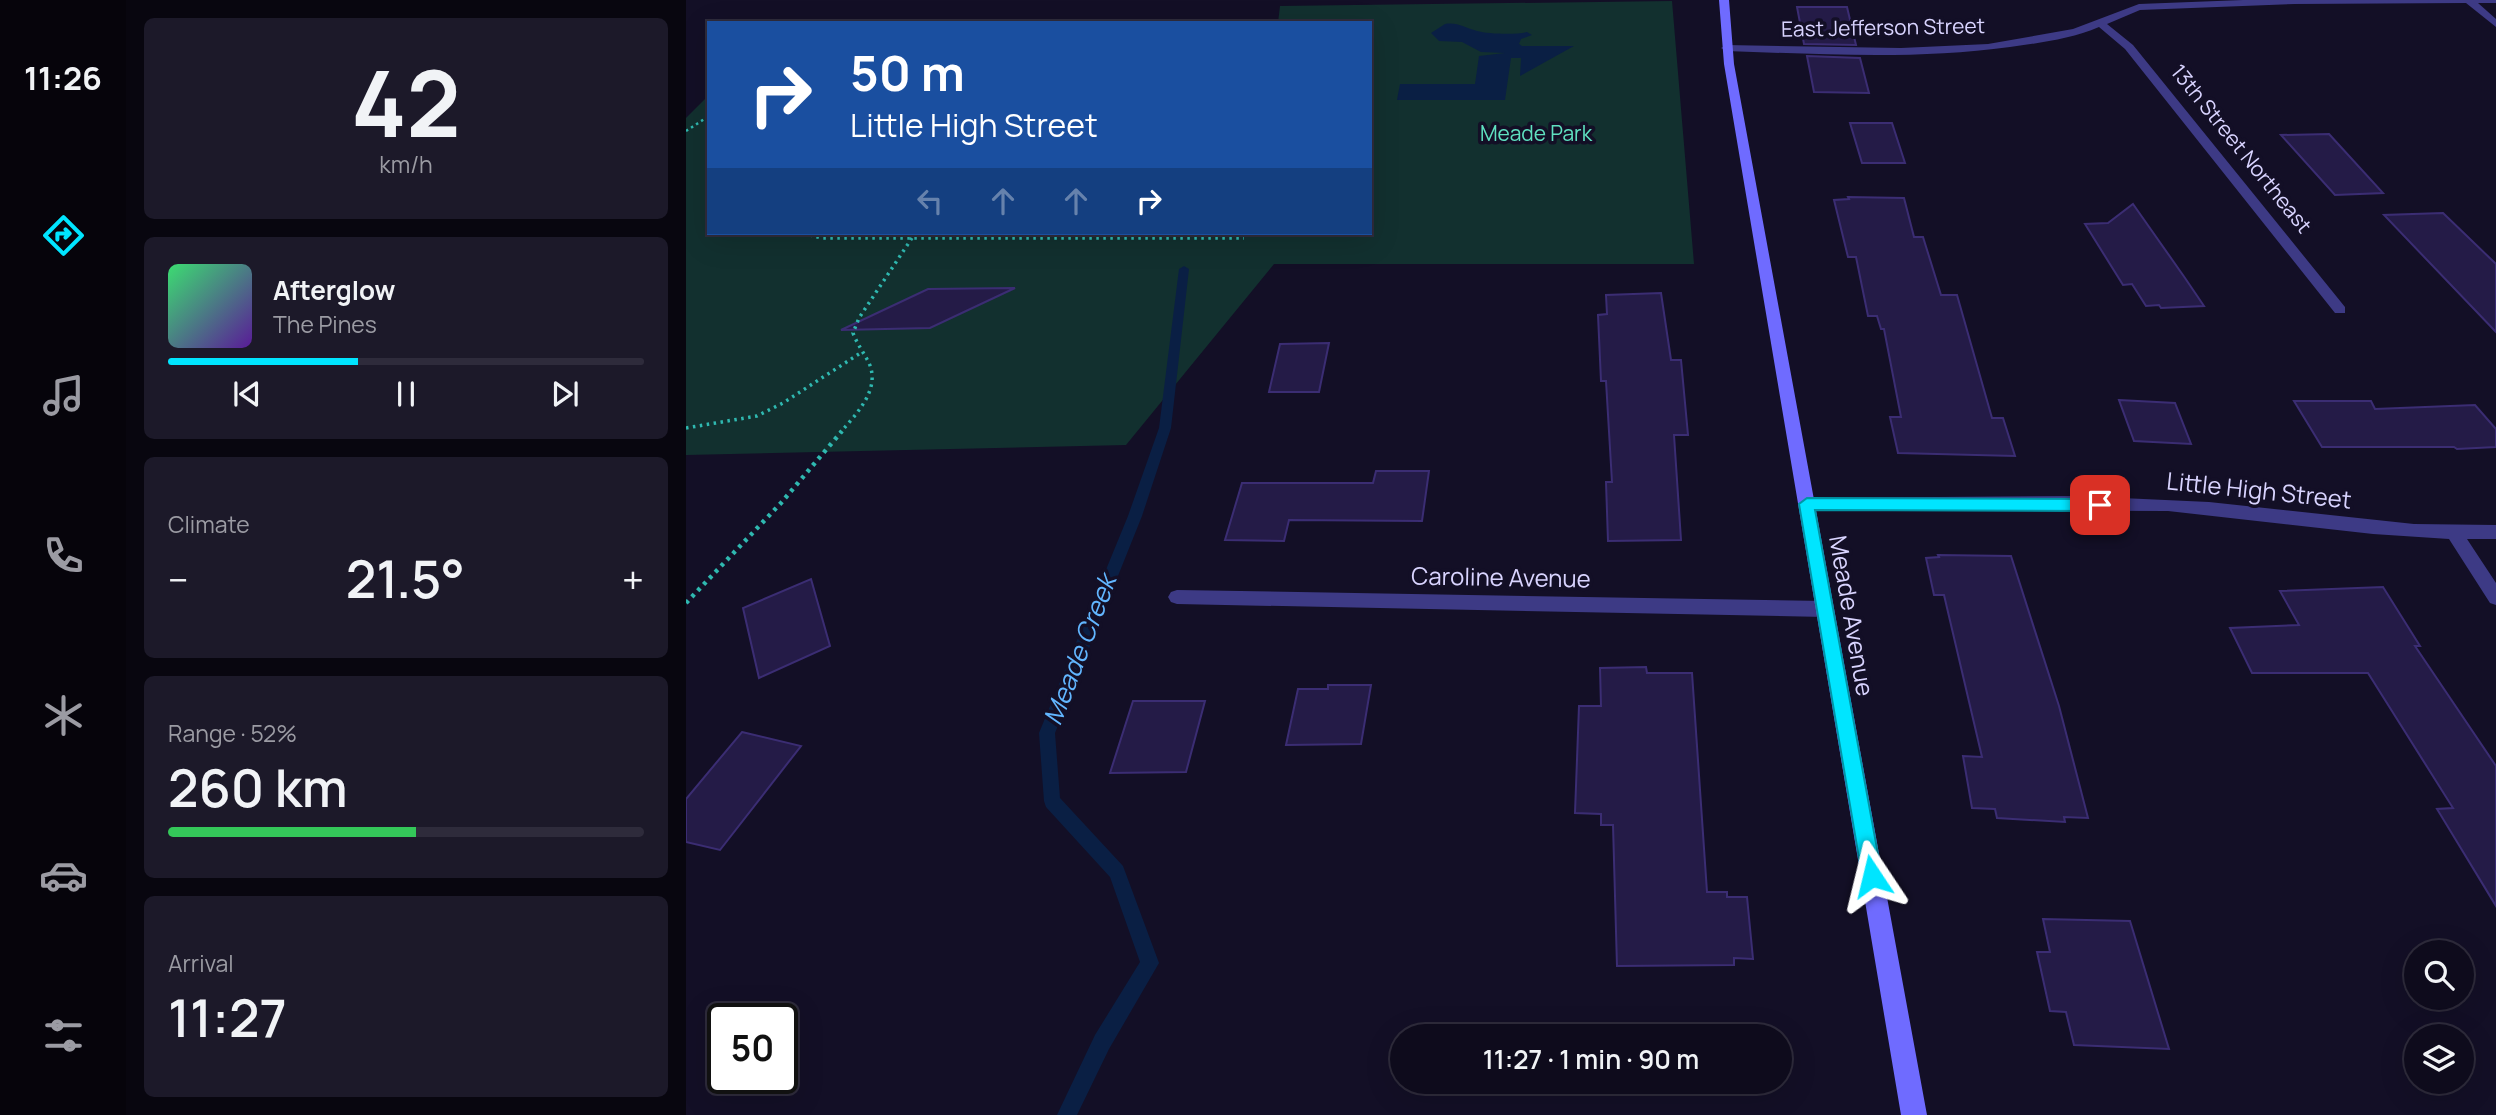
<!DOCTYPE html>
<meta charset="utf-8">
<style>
body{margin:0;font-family:Manrope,sans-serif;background:#1c1929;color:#f1f3f6;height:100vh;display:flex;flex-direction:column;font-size:26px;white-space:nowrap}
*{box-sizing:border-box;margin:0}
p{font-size:23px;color:#9b9ba3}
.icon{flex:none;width:38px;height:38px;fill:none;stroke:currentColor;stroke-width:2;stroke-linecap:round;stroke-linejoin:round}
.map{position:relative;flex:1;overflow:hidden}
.details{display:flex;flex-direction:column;gap:18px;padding:18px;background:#08060f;width:560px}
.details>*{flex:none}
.guide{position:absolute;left:21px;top:21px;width:665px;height:214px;border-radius:0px;box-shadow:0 7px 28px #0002,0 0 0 2px #2e2b3b;background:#1a4fa0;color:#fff;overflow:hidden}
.tools{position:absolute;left:1718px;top:940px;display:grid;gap:14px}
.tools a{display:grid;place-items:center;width:70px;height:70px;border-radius:50%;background:#0e0b1c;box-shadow:0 7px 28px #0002,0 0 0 2px #2e2b3b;font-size:35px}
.speed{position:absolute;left:21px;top:1003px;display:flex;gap:14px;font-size:35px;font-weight:700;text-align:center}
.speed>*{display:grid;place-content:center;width:91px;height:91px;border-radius:50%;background:#0e0b1c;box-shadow:0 7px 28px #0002,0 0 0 2px #2e2b3b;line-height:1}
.speed .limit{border:4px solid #111;border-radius:10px;background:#fff;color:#111}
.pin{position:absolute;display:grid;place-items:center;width:60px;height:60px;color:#fff;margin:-30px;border-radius:14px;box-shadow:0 4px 10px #0006}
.me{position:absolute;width:77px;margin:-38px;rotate:350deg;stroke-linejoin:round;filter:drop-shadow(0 0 5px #0008)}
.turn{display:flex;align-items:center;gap:24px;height:147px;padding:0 28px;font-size:32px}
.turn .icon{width:91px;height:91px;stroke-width:2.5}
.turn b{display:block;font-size:49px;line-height:60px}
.lanes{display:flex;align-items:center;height:66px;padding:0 28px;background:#0003;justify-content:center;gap:35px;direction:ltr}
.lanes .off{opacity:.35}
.big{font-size:52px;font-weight:600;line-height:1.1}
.details .card{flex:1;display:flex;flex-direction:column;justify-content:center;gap:10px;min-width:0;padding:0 24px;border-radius:10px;background:#1c1929}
.details .dial{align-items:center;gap:0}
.dial b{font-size:91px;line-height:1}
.song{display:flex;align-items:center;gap:21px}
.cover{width:84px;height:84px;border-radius:10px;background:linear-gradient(135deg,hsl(140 70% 55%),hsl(270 70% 35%))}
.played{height:7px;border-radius:4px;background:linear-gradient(90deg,#00e5ff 40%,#2e2b3b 40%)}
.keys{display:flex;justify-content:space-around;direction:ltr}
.heat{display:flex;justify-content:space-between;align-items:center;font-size:38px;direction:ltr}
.charge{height:10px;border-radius:5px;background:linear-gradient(90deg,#34c759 52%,#2e2b3b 0)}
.trip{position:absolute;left:704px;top:1024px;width:402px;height:70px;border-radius:35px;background:#0e0b1c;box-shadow:0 7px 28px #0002,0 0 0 2px #2e2b3b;font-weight:600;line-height:70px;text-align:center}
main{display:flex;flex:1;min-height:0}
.tab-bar{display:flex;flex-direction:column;width:126px;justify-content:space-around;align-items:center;background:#06040b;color:#9b9ba3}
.tab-bar .icon{width:49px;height:49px}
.tab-bar .current{color:#00e5ff}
.tab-bar b{font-size:32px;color:#f1f3f6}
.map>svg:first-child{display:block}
.green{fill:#12302f}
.water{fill:#0a1f44}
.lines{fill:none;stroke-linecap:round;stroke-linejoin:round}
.stream{fill:#0a1f44;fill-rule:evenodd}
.building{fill:#241b47;stroke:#3b2d73;stroke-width:2}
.path-far2{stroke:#2fb8b0;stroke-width:2.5;stroke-dasharray:2.5 3.5;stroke-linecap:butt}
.path-far1{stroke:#2fb8b0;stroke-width:3.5;stroke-dasharray:2.5 4.5;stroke-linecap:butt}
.path{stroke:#2fb8b0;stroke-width:4.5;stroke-dasharray:3.5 5;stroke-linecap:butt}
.street{fill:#3d3a85;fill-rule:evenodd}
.secondary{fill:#6f6bff;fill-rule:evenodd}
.route{fill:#00e5ff;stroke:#0095a6;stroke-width:2}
.labels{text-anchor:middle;stroke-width:7;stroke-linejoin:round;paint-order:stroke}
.far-street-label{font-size:21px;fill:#d9d4ff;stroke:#130f26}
.far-park-label{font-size:21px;fill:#5fe0c0;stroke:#130f26}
.street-label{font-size:24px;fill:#d9d4ff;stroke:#130f26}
.water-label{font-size:26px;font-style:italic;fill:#62b6ff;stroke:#130f26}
</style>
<main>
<nav class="tab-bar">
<b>11:26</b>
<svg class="icon current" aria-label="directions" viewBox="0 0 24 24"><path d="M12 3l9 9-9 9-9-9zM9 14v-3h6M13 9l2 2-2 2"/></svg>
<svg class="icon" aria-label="music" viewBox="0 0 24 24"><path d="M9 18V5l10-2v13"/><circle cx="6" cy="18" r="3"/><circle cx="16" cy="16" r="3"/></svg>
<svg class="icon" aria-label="phone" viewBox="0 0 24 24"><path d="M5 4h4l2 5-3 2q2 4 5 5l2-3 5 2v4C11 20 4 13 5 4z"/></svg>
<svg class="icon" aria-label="climate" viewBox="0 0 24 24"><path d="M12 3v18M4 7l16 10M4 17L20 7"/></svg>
<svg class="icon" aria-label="car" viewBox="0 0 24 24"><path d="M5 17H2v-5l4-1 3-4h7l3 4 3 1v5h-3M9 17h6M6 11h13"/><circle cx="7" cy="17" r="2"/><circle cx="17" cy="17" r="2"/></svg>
<svg class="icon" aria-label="filters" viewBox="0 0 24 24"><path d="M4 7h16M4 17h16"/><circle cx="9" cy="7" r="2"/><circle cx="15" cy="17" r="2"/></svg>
</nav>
<section class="details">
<div class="card dial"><b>42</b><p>km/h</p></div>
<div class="card">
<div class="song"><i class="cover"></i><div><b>Afterglow</b><p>The Pines</p></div></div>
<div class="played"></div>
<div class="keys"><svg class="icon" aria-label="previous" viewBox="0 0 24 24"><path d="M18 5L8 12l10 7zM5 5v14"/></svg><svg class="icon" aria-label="pause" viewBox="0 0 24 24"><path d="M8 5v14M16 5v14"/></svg><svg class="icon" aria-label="next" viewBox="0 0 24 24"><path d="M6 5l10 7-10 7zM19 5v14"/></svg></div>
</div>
<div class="card"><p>Climate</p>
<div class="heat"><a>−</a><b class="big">21.5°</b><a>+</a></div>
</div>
<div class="card"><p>Range · 52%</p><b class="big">260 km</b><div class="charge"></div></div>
<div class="card"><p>Arrival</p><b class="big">11:27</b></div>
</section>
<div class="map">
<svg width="1810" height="1115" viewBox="0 0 1810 1115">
<rect width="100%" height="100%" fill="#130f26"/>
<polygon class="green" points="986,1 1008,264 588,264 440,445 0,455 0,118 23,95 23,233 684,233 684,23 592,23 594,6"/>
<path class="water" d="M759,24C772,22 779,28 791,31C802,34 831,35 841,32L846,35L835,39L833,44L836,46H888L834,76L835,58H825L819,100H711L714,84H789L793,56L819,53L795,52L776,42L753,41L745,33Z"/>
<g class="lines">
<polygon class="stream" points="498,266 503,269 485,428 456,516 369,733 374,798 437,866 473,963 423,1049 391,1115 371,1115 409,1035 454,962 424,877 360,807 358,801 353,733 442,516 473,428 493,269"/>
</g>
<g class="building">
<polygon points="1111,7 1161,7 1170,45 1118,44"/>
<polygon points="1121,56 1174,58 1183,93 1128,92"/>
<polygon points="1164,123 1206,123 1219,163 1176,163"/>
<polygon points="1643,134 1697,193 1649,195 1595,135"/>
<polygon points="1162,197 1218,198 1228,237 1237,237 1255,295 1271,295 1306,418 1317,418 1329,456 1212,453 1204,417 1215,417 1198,329 1195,329 1191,316 1182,316 1170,257 1162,257 1148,200 1163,199"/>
<polygon points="1447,204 1499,278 1518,306 1475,308 1473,305 1460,306 1446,284 1437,285 1399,224 1422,223"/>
<polygon points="1757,213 1810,264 1810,332 1698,215"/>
<polygon points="329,288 244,328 155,330 242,289"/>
<polygon points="975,293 985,360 995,360 1002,435 988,435 995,540 922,541 920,482 926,482 920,381 915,381 912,315 921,314 920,295"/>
<polygon points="643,343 633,392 583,392 594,344"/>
<polygon points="1433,400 1489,403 1505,444 1448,441"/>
<polygon points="1608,401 1685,401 1689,409 1789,405 1810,429 1810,447 1771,449 1768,447 1636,447"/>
<polygon points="690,471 743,471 736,521 603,520 598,541 539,540 556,483 687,483"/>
<polygon points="1252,555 1325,556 1373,706 1402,818 1378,817 1379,822 1311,818 1309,809 1286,808 1277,756 1296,757 1258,595 1248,595 1240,558 1253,557"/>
<polygon points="125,579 144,646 73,678 57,608"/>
<polygon points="1697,587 1734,646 1729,646 1810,766 1810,906 1751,809 1767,808 1682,673 1566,673 1544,628 1613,625 1594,591"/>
<polygon points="960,667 961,673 1006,673 1021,892 1041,892 1041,897 1061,897 1067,959 1048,958 1048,965 931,966 927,825 915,825 915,814 889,813 893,706 915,706 914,668"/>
<polygon points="642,685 685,685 675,744 600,745 612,689 642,689"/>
<polygon points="447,701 519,701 500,772 424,773"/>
<polygon points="56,732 115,746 34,850 0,842 0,799"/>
<polygon points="1357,919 1444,921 1483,1049 1388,1045 1380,1012 1364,1011 1351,952 1364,952"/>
</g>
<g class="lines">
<polyline class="path-far2" points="0,131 23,116"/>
<g class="path-far1">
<polyline points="117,233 135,238 558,238"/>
<polyline points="0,428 71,416 97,403 176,352"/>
<path d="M154,433C170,414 195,390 183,363C178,353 171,344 167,333L173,318L226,238"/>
</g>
<polyline class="path" points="0,603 95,503 156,431"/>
<g class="street">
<path d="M1557,0H1810V3H1792L1810,19V27L1780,3L1609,4L1454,10L1421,24L1447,45L1659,307V313H1649L1439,49L1413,27C1385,39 1353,43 1324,47C1230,60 1135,54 1040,51L1035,48L1040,45L1215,48L1302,44L1387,29L1453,4Z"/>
<polygon points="1392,496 1523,502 1728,524 1810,525 1810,539 1781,539 1810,583 1810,605 1804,603 1763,539 1687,534 1482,511 1121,510 1115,509 1113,504 1115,499 1121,498"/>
<polygon points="491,590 1139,601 1145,604 1148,609 1145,614 1139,617 491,604 485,602 482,597 485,592"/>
</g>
<polygon class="secondary" points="1033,0 1043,0 1048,64 1241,1115 1215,1115 1038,64"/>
</g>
<polygon class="route" points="1121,498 1414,499 1422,505 1414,511 1129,510 1196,876 1193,882 1186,885 1179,882 1176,876 1113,504"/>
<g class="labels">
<g class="far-street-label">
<text transform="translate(1197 28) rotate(-1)" y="7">East Jefferson Street</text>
<text transform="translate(1555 149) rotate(51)" y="7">13th Street Northeast</text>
</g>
<g class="far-park-label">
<text x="850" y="141">Meade Park</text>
</g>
<g class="street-label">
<text transform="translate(1573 491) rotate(6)" y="8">Little High Street</text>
<text transform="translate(815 578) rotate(1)" y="8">Caroline Avenue</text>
<text transform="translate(1165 616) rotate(80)" y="8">Meade Avenue</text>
</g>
<g class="water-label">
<text transform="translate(394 650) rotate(-69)" y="9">Meade Creek</text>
</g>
</g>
</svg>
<div class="tools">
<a><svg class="icon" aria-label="search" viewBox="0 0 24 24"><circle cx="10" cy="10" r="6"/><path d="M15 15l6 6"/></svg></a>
<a><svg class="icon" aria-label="layers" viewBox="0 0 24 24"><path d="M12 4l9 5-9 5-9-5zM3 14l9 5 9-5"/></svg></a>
</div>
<div class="speed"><div class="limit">50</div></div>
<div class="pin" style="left:1414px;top:505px;background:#d93025"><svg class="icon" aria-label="arrive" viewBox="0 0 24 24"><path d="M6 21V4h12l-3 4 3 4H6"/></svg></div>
<svg class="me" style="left:1186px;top:876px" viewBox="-20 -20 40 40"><path d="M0-17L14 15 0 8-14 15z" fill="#00e5ff" stroke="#fff" stroke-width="4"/></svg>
<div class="trip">11:27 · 1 min · 90 m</div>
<div class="guide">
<div class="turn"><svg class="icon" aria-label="right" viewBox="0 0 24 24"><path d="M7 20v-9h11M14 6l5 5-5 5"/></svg><div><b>50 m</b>Little High Street</div></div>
<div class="lanes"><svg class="icon off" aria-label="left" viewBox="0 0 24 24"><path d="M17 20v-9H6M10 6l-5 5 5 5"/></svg><svg class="icon off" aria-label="ahead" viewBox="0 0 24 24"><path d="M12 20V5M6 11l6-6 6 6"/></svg><svg class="icon off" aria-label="ahead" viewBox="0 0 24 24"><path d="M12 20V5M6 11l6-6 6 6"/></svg><svg class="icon" aria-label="right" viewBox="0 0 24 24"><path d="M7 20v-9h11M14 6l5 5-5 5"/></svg></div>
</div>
</div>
</main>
